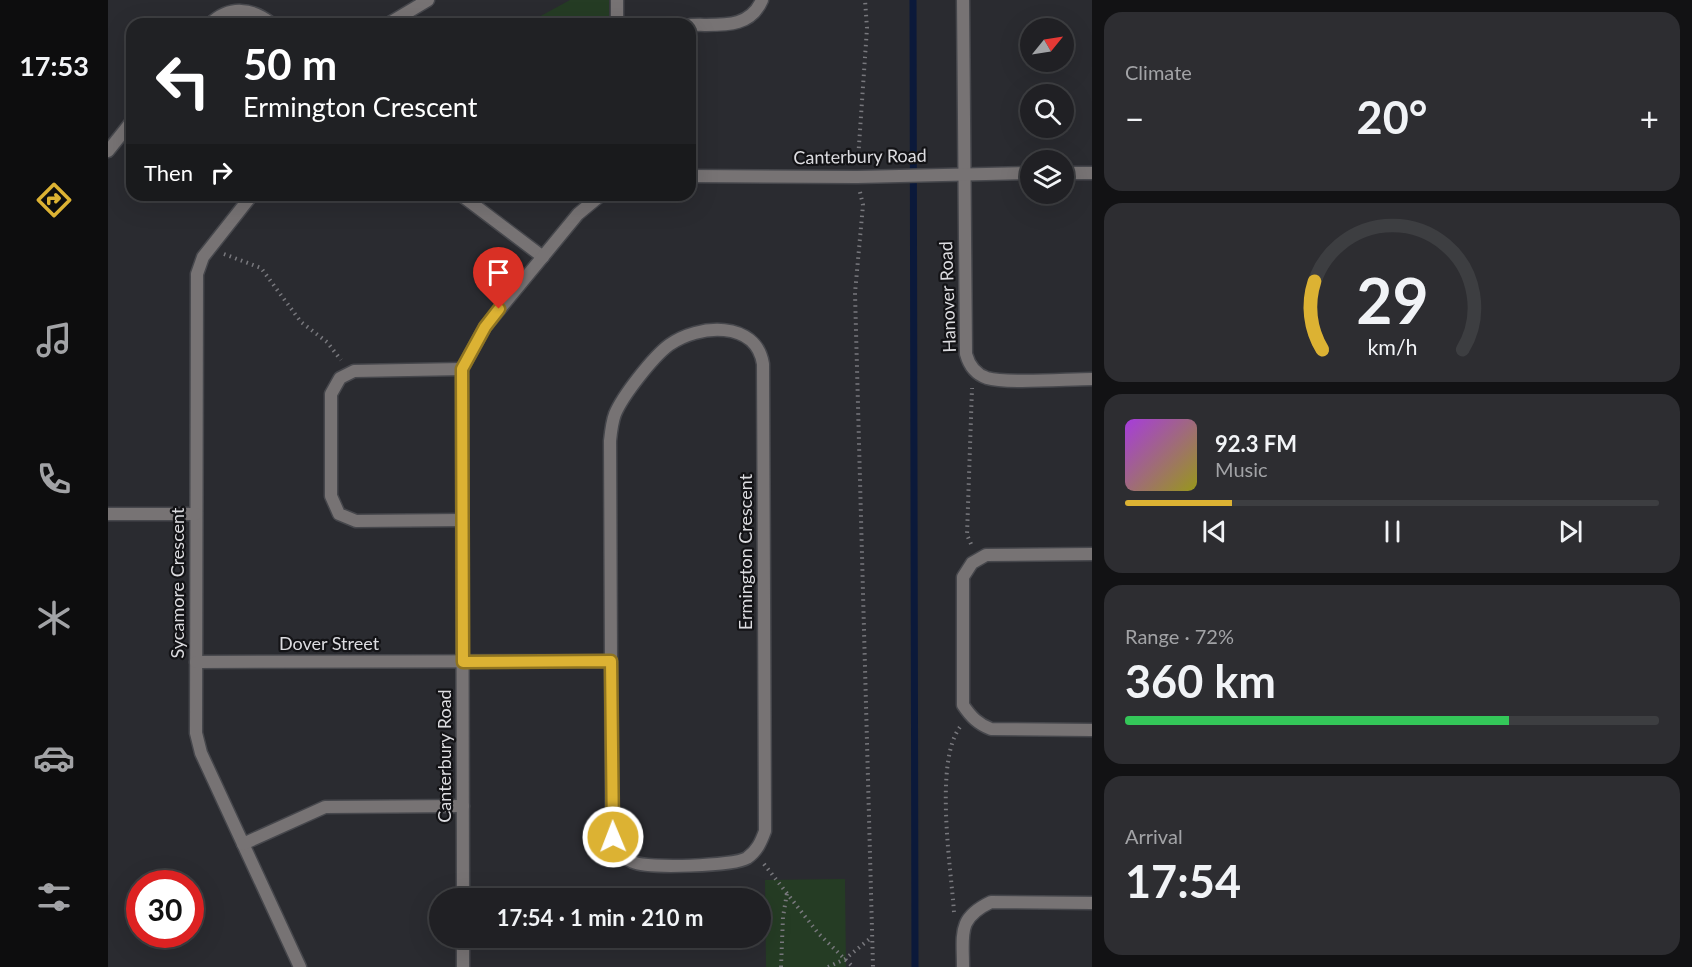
<!DOCTYPE html>
<meta charset="utf-8">
<style>
body{margin:0;font-family:Lato,sans-serif;background:#2d2d31;color:#f1f3f6;height:100vh;display:flex;flex-direction:column;font-size:22px;white-space:nowrap}
*{box-sizing:border-box;margin:0}
p{font-size:20px;color:#a2a3a6}
.icon{flex:none;width:33px;height:33px;fill:none;stroke:currentColor;stroke-width:2;stroke-linecap:round;stroke-linejoin:round}
.map{position:relative;flex:1;overflow:hidden}
.details{display:flex;flex-direction:column;gap:12px;padding:12px;background:#121214;width:600px}
.details>*{flex:none}
.guide{position:absolute;left:18px;top:18px;width:570px;height:183px;border-radius:18px;box-shadow:0 6px 24px #0002,0 0 0 2px #3d3e41;background:#202124;color:#fff;overflow:hidden}
.needle{width:39px;rotate:60deg}
.controls{position:absolute;left:912px;top:18px;display:grid;gap:12px}
.controls a{display:grid;place-items:center;width:54px;height:54px;border-radius:50%;background:#202024;box-shadow:0 6px 24px #0002,0 0 0 2px #3d3e41;font-size:30px}
.speed{position:absolute;left:18px;top:870px;display:flex;gap:12px;font-size:30px;font-weight:700;text-align:center}
.speed>*{display:grid;place-content:center;width:78px;height:78px;border-radius:50%;background:#202024;box-shadow:0 6px 24px #0002,0 0 0 2px #3d3e41;line-height:1}
.speed .limit{border:9px solid #d22;background:#fff;color:#111}
.pin{position:absolute;display:grid;place-items:center;width:51px;height:51px;color:#fff;margin:-62px -26px;border-radius:50% 50% 50% 0;rotate:-45deg;box-shadow:0 0 6px #0007}
.pin .icon{rotate:45deg}
.me{position:absolute;width:66px;margin:-33px;rotate:359deg;stroke-linejoin:round;filter:drop-shadow(0 0 4px #0008)}
.turn{display:flex;align-items:center;gap:21px;height:126px;padding:0 18px;font-size:27px}
.turn .icon{width:78px;height:78px;stroke-width:2.5}
.turn b{display:block;font-size:42px;line-height:51px}
.then{display:flex;align-items:center;height:57px;padding:0 18px;background:#0003;gap:12px;font-size:22px}
.big{font-size:45px;font-weight:700;line-height:1.1}
.details .tile{flex:1;display:flex;flex-direction:column;justify-content:center;gap:9px;min-width:0;padding:0 21px;border-radius:18px;background:#2d2d31}
.details .dial{align-items:center;gap:0}
.dial svg{height:156px;overflow:visible;fill:none;stroke:#3d3e41;stroke-width:7;stroke-linecap:round;text-anchor:middle}
.dial text{fill:#f1f3f6;stroke:none}
.song{display:flex;align-items:center;gap:18px}
.cover{width:72px;height:72px;border-radius:9px;background:linear-gradient(135deg,hsl(280 70% 55%),hsl(60 70% 35%))}
.played{height:6px;border-radius:3px;background:linear-gradient(90deg,#dcb233 20%,#3d3e41 20%)}
.keys{display:flex;justify-content:space-around;direction:ltr}
.heat{display:flex;justify-content:space-between;align-items:center;font-size:33px;direction:ltr}
.charge{height:9px;border-radius:4px;background:linear-gradient(90deg,#34c759 72%,#3d3e41 0)}
.trip{position:absolute;left:321px;top:888px;width:342px;height:60px;border-radius:30px;background:#202024;box-shadow:0 6px 24px #0002,0 0 0 2px #3d3e41;font-weight:700;line-height:60px;text-align:center}
main{display:flex;flex:1;min-height:0}
.tabs{display:flex;flex-direction:column;width:108px;justify-content:space-around;align-items:center;background:#0d0d0e;color:#a2a3a6}
.tabs .icon{width:42px;height:42px}
.tabs .current{color:#dcb233}
.tabs b{font-size:27px;color:#f1f3f6}
.map>svg:first-child{display:block}
.green{fill:#253c24}
.lines{fill:none;stroke-linecap:round;stroke-linejoin:round}
.stream{stroke:#0b193a;stroke-width:7}
.minor-casing{stroke:#46474c;stroke-width:15}
.path{stroke:#78787d;stroke-width:4;stroke-dasharray:1.5 4.5;stroke-linecap:butt}
.minor{stroke:#777374;stroke-width:12}
.route-casing{stroke:#8f7421;stroke-width:15}
.route{stroke:#dcb233;stroke-width:10}
.labels{text-anchor:middle;stroke-width:4.5;stroke-linejoin:round;paint-order:stroke}
.street-label{font-size:18px;fill:#dcdce0;stroke:#131316}
</style>
<main>
<nav class="tabs">
<b>17:53</b>
<svg class="icon current" aria-label="directions" viewBox="0 0 24 24"><path d="M12 3l9 9-9 9-9-9zM9 14v-3h6M13 9l2 2-2 2"/></svg>
<svg class="icon" aria-label="music" viewBox="0 0 24 24"><path d="M9 18V5l10-2v13"/><circle cx="6" cy="18" r="3"/><circle cx="16" cy="16" r="3"/></svg>
<svg class="icon" aria-label="phone" viewBox="0 0 24 24"><path d="M5 4h4l2 5-3 2q2 4 5 5l2-3 5 2v4C11 20 4 13 5 4z"/></svg>
<svg class="icon" aria-label="climate" viewBox="0 0 24 24"><path d="M12 3v18M4 7l16 10M4 17L20 7"/></svg>
<svg class="icon" aria-label="car" viewBox="0 0 24 24"><path d="M5 17H2v-5l4-1 3-4h7l3 4 3 1v5h-3M9 17h6M6 11h13"/><circle cx="7" cy="17" r="2"/><circle cx="17" cy="17" r="2"/></svg>
<svg class="icon" aria-label="filters" viewBox="0 0 24 24"><path d="M4 7h16M4 17h16"/><circle cx="9" cy="7" r="2"/><circle cx="15" cy="17" r="2"/></svg>
</nav>
<div class="map">
<svg width="984" height="967" viewBox="0 0 984 967">
<rect width="100%" height="100%" fill="#2a2b30"/>
<g class="green">
<polygon points="462,0 501,0 501,24 418,24"/>
<polygon points="737,879 738,967 658,967 657,880"/>
</g>
<g class="lines">
<polyline class="stream" points="805,0 807,967"/>
<defs>
<g id="minor">
<polyline points="509,0 509,24"/>
<path d="M855,0L858,354C861,365 867,374 879,378C899,384 960,379 984,379"/>
<path d="M102,24C122,5 144,8 164,24"/>
<polyline points="280,24 320,0"/>
<path d="M582,25C611,24 641,30 654,0"/>
<polyline points="0,151 24,121"/>
<polyline points="956,173 984,173"/>
<polyline points="582,176 749,177 922,173"/>
<polyline points="144,195 95,257 89,274 88,733 93,753 192,967"/>
<polyline points="353,195 435,257"/>
<polyline points="0,514 88,514"/>
<polyline points="353,520 248,521 231,514 223,496 223,394 232,378 246,371 354,369"/>
<path d="M984,554L878,555L864,563L855,577V705C863,717 870,724 883,729L984,730"/>
<path d="M88,662L503,661L504,828C505,843 511,856 525,862C539,869 626,866 639,858C649,851 653,842 657,831L655,364C648,320 590,324 561,345C545,357 515,395 507,414C504,422 503,431 502,441L503,661"/>
<polyline points="135,844 217,807 355,806"/>
<polyline points="355,898 354,369 377,327 470,214 493,195"/>
<polyline points="355,938 355,967"/>
<path d="M855,967C855,934 849,918 883,902L984,903"/>
</g>
</defs>
<use href="#minor" class="minor-casing"/>
<g class="path">
<polyline points="750,160 759,28 757,0"/>
<polyline points="752,192 755,205 747,293 765,967"/>
<polyline points="116,254 153,268 193,322 219,342 233,360"/>
<polyline points="863,544 859,535 864,388"/>
<polyline points="656,864 710,933 745,967"/>
<path d="M846,912C843,868 826,762 852,727"/>
<polyline points="673,967 675,917 679,893"/>
<polyline points="720,967 737,959 764,937"/>
</g>
<use href="#minor" class="minor"/>
</g>
<g class="lines">
<defs>
<polyline id="route" points="391,309 377,327 354,369 355,662 503,661 505,837"/>
</defs>
<use href="#route" class="route-casing"/>
<use href="#route" class="route"/>
</g>
<g class="labels">
<g class="street-label">
<text transform="translate(752 157) rotate(-1)" y="6">Canterbury Road</text>
<text transform="translate(840 297) rotate(-92)" y="6">Hanover Road</text>
<text transform="translate(638 552) rotate(-90)" y="6">Ermington Crescent</text>
<text transform="translate(70 583) rotate(-90)" y="6">Sycamore Crescent</text>
<text x="221" y="650">Dover Street</text>
<text transform="translate(337 756) rotate(-90)" y="6">Canterbury Road</text>
</g>
</g>
</svg>
<div class="controls">
<a><svg class="needle" viewBox="-14 -14 28 28"><path d="M0-13l5 13h-10z" fill="#e53935"/><path d="M0 13l5-13h-10z" fill="#a2a3a6"/></svg></a>
<a><svg class="icon" aria-label="search" viewBox="0 0 24 24"><circle cx="10" cy="10" r="6"/><path d="M15 15l6 6"/></svg></a>
<a><svg class="icon" aria-label="layers" viewBox="0 0 24 24"><path d="M12 4l9 5-9 5-9-5zM3 14l9 5 9-5"/></svg></a>
</div>
<div class="speed"><div class="limit">30</div></div>
<div class="pin" style="left:391px;top:309px;background:#d93025"><svg class="icon" aria-label="arrive" viewBox="0 0 24 24"><path d="M6 21V4h12l-3 4 3 4H6"/></svg></div>
<svg class="me" style="left:505px;top:837px" viewBox="-20 -20 40 40"><circle r="17" fill="#dcb233" stroke="#fff" stroke-width="3"/><path d="M0-11L8 9 0 5-8 9z" fill="#fff"/></svg>
<div class="trip">17:54 · 1 min · 210 m</div>
<div class="guide">
<div class="turn"><svg class="icon" aria-label="left" viewBox="0 0 24 24"><path d="M17 20v-9H6M10 6l-5 5 5 5"/></svg><div><b>50 m</b>Ermington Crescent</div></div>
<div class="then">Then<svg class="icon" aria-label="right" viewBox="0 0 24 24"><path d="M7 20v-9h11M14 6l5 5-5 5"/></svg></div>
</div>
</div>
<section class="details">
<div class="tile"><p>Climate</p>
<div class="heat"><a>−</a><b class="big">20°</b><a>+</a></div>
</div>
<div class="tile dial"><svg viewBox="0 0 100 80">
<path d="M14 69A42 42 0 1 1 86 69"/>
<path d="M14 69A42 42 0 0 1 10 34" stroke="#dcb233"/>
<text x="50" y="56" font-size="32" font-weight="700">29</text>
<text x="50" y="72" font-size="11">km/h</text>
</svg></div>
<div class="tile">
<div class="song"><i class="cover"></i><div><b>92.3 FM</b><p>Music</p></div></div>
<div class="played"></div>
<div class="keys"><svg class="icon" aria-label="previous" viewBox="0 0 24 24"><path d="M18 5L8 12l10 7zM5 5v14"/></svg><svg class="icon" aria-label="pause" viewBox="0 0 24 24"><path d="M8 5v14M16 5v14"/></svg><svg class="icon" aria-label="next" viewBox="0 0 24 24"><path d="M6 5l10 7-10 7zM19 5v14"/></svg></div>
</div>
<div class="tile"><p>Range · 72%</p><b class="big">360 km</b><div class="charge"></div></div>
<div class="tile"><p>Arrival</p><b class="big">17:54</b></div>
</section>
</main>
